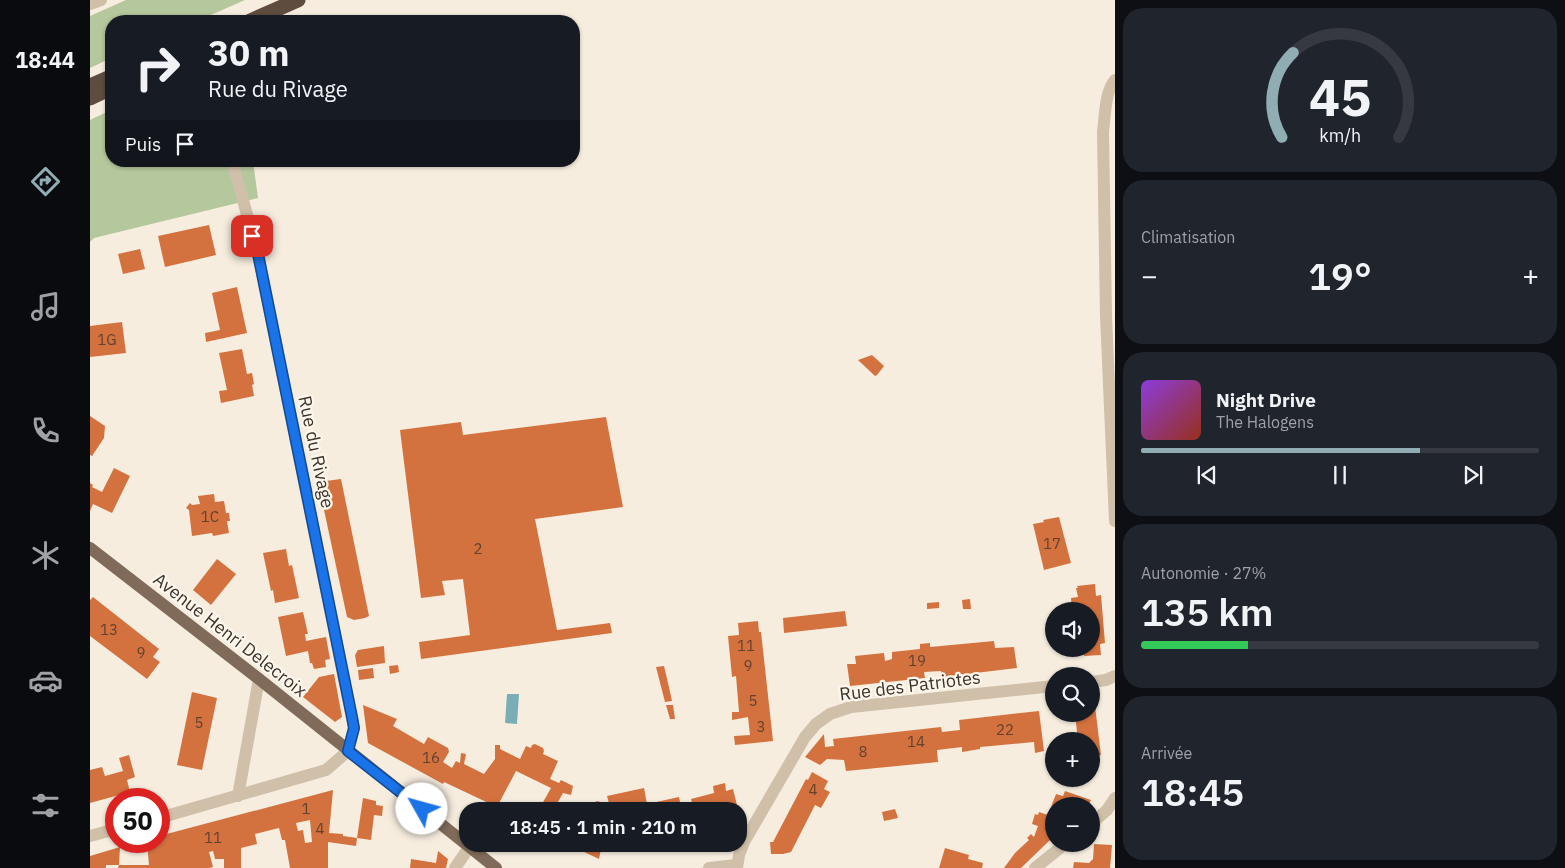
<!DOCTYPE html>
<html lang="fr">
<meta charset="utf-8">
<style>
body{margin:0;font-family:"IBM Plex Sans",sans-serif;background:#20242c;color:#f1f3f6;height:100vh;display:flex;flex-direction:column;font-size:19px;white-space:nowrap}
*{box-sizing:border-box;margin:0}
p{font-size:16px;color:#9ea1a6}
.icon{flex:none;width:28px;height:28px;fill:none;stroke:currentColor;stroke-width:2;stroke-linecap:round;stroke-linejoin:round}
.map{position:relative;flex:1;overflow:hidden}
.sheet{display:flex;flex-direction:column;gap:8px;padding:8px;background:#0d0f14;width:450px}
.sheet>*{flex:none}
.guide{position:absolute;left:15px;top:15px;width:475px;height:152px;border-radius:20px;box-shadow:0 1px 4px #0004;background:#171b24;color:#f1f3f6;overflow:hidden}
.buttons{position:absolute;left:955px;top:602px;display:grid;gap:10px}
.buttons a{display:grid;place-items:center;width:55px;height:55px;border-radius:50%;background:#171b24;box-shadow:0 1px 4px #0004;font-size:25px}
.speed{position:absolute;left:15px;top:788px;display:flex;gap:10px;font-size:25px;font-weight:700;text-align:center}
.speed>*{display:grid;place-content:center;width:65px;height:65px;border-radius:50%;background:#171b24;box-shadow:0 1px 4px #0004;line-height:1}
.speed .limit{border:8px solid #d22;background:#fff;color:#111}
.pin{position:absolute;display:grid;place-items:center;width:42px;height:42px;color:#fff;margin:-21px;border-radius:10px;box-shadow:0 2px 8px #0006}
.me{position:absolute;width:55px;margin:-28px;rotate:308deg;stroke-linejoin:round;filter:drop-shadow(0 0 4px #0008)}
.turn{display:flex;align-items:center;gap:18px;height:105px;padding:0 20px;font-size:22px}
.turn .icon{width:65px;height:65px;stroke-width:2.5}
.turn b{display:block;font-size:35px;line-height:42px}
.then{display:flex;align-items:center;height:48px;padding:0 20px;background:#0003;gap:10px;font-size:19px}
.big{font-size:38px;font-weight:600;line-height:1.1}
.sheet .widget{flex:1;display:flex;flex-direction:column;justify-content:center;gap:8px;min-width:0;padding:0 18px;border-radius:20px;background:#20242c}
.sheet .dial{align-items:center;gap:0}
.dial svg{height:130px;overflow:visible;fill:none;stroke:#363941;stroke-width:7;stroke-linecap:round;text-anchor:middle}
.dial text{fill:#f1f3f6;stroke:none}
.song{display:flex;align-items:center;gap:15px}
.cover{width:60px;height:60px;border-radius:8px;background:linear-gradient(135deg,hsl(270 70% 55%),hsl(10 70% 35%))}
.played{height:5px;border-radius:2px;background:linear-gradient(90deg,#90adb4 70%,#363941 70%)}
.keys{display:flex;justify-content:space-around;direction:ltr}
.heat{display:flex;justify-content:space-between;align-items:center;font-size:28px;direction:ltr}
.charge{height:8px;border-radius:4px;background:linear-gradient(90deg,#34c759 27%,#363941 0)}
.trip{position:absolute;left:369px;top:802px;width:288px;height:50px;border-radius:20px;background:#171b24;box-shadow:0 1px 4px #0004;font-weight:600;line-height:50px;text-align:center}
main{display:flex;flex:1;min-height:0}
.tabs{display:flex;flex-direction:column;width:90px;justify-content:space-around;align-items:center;background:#090b0e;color:#9ea1a6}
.tabs .icon{width:35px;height:35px}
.tabs .selected{color:#90adb4}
.tabs b{font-size:22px;color:#f1f3f6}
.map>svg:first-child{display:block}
.green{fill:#b5c79c}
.water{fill:#7aaeb7}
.building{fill:#d4723f;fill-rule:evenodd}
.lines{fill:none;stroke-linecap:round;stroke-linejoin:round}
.minor{stroke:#d0bfa9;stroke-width:12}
.major{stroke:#806a59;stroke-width:12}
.highway{stroke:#5e4c3f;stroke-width:15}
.route-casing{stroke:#114b97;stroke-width:12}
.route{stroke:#1a73e8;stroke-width:9}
.labels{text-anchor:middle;stroke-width:4.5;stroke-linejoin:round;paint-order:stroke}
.number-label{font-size:15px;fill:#62412e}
.street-label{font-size:18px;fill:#3c3129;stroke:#fcf7ed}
</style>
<main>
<nav class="tabs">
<b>18:44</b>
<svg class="icon selected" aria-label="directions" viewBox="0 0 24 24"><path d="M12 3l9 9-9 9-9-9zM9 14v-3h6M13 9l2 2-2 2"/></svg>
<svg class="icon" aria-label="music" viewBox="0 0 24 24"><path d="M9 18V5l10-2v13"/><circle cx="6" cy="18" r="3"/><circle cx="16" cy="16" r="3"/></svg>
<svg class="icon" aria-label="phone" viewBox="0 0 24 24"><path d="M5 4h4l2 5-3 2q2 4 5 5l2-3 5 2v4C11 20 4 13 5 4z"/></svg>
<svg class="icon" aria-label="climate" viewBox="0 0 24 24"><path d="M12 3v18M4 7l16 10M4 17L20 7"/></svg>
<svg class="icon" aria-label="car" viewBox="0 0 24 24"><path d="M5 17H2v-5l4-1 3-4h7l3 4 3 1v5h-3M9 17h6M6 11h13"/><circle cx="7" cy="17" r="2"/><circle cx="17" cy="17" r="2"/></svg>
<svg class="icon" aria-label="filters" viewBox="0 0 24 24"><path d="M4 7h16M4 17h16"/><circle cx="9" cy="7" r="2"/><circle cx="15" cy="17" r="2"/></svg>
</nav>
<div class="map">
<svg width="1025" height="868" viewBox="0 0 1025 868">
<rect width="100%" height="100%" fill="#f6eddf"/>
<g class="green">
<polygon points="36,0 155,0 107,21 21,21 21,58 0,68 0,16"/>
<polygon points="21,110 21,161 163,161 168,198 4,238 0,242 0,120"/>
</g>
<polygon class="water" points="417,694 429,694 427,724 415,723"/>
<g class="building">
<polygon points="119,225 126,255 75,267 68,236"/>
<polygon points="50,249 55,269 33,274 28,254"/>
<polygon points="147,287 157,333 116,342 115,333 130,330 122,293"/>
<polygon points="32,322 36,353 0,357 0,326"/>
<polygon points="152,349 157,374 162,373 164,384 162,385 164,396 131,403 129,391 137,390 129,353"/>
<polygon points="782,355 794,366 787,375 785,376 768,360"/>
<polygon points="0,416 15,426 14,438 2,456 0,455"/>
<polygon points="516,417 533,507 445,519 467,630 520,623 522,633 331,659 329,642 380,635 373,579 352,581 355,595 331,598 310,430 371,422 373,435"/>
<polygon points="24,468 40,476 22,513 3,504 0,511 0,483 3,485 2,487 12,492"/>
<polygon points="251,479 279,616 275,618 264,620 257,617 228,482"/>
<polygon points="124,494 125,502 134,501 136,513 139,513 140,521 137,521 139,533 123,536 122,533 102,536 99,510 96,508 100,503 102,505 110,504 108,496"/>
<polygon points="969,517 981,563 954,570 943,524 954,522 953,520"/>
<polygon points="196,549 199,566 202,565 209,598 185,603 183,590 181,591 173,553"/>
<polygon points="127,559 146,574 121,605 103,590"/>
<polygon points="1005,584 1006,596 1011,595 1015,643 1010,644 1011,655 994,656 994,649 1001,649 1001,611 982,611 981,598 988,597 986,588 988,588 987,586"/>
<polygon points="3,597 69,649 63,657 70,662 57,679 0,636 0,600"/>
<polygon points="880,599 881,609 873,609 872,600"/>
<polygon points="849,602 849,608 837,609 837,603"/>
<polygon points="755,611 757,626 694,633 693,618"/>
<polygon points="213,612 218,634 215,634 216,641 236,637 240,659 235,660 236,667 224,669 222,663 220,663 218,651 196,656 188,617"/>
<polygon points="668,621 669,632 671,632 683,741 645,745 644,736 660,735 658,717 642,720 642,712 649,712 646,676 642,677 638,636 649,635 648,623"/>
<polygon points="904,641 905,648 924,647 927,668 852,677 851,671 834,672 835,678 760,686 757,664 766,664 765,656 794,653 795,661 802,659 802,652 830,649 830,644 840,643 840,647"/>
<polygon points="294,646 295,663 267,667 265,655 268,650"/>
<polygon points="308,665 309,672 300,674 299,666"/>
<polygon points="574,666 578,683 582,701 575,702 566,667"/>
<polygon points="283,668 284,678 269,680 268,670"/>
<polygon points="244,674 252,717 245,722 213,697 229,677"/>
<polygon points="102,692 127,698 112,770 87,765"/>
<polygon points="1001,695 1004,698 1011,755 1001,757 1001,741 988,741 985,714 1001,714"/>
<polygon points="273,705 307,719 303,726 334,744 338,737 358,748 359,752 353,762 362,768 366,761 370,763 371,753 376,754 374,764 394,774 405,759 405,745 410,745 410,749 430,759 436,746 441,748 442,745 445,744 453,748 454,751 453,754 468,761 460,779 469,783 471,780 483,786 481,795 473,793 463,811 448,811 461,788 426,771 407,807 354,782 353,784 278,743"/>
<polygon points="576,705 583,705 585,719 580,719"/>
<polygon points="949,711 954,751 945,753 944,742 890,747 890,749 872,752 872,747 847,750 848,762 756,771 754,760 737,759 730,765 715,757 734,734 735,747 744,746 743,739 851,727 852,732 870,730 869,720"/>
<polygon points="39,755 45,777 37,780 40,792 0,803 0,770 12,767 15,776 33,771 29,758"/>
<polygon points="722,772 738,781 734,789 740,792 731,808 725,805 701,852 693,854 681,854 680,842 683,842 716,779 718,780"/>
<polygon points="635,783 636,791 643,789 648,809 641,811 604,811 601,799 624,793 623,786"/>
<polygon points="554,788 557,804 589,797 592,811 521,811 517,796"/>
<path d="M243,790L239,833L253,834V836L267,838L266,846L238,842V868H200L195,840H192L189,828L165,834L167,844L151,848V868H134V859H125L123,851L119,852L123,867L119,868H28L29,865H59L57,843L69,841V836ZM220,820L222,842L215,843L213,830L208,831L206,823Z"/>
<polygon points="975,791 1001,800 998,806 964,806 964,814 959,812 966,794 973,796"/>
<polygon points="273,798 286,801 286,805 293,806 292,816 284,815 281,840 267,838"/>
<polygon points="506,801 516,803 518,811 505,811"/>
<polygon points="805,809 808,818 794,821 792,812"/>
<polygon points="949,812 964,817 964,832 960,840 931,868 914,868 925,853 939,840 937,838 941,834 944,837 948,826 942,824 945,814 948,815"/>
<polygon points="493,844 512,844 509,859 492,851"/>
<polygon points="1004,844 1022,845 1020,868 983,868 984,862 999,863 1003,859"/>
<polygon points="30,847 29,865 16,865 16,868 0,868 0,856"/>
<polygon points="855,848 879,855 878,859 893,863 892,868 849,868"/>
<polygon points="348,851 358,859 356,868 320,868 321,859 346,863"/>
</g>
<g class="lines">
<g class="minor">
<polyline points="0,4 11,0"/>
<path d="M1025,80C1015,91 1015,117 1013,132L1016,316L1025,521"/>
<polyline points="1001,682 1016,680 1025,676"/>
<polyline points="148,796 169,679"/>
<polyline points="69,818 236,770 258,751 264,728 168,254 142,161"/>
<polyline points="1001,824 1017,810 1025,798"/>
<polyline points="0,836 26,829"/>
<polyline points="365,868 380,846"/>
<polyline points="619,868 647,865"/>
<polyline points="647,868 649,855 654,842 715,737 726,724 740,714 761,707 964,686"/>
<polyline points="945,868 975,844"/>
</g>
<polyline class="major" points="0,548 169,679 406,868"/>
<g class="highway">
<polyline points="160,21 208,0"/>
<polyline points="0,86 21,77"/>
<polyline points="0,98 21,88"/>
</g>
</g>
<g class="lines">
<defs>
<polyline id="route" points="162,236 168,254 262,717 264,728 258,751 332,809"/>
</defs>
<use href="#route" class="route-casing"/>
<use href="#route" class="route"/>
</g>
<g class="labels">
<g class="number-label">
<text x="17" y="345">1G</text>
<text x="120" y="522">1C</text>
<text x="962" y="549">17</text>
<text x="388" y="554">2</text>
<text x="19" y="635">13</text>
<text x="656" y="651">11</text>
<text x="51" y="658">9</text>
<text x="827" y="666">19</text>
<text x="658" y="671">9</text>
<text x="663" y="706">5</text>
<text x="109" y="728">5</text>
<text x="671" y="732">3</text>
<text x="915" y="735">22</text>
<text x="826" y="747">14</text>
<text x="773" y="757">8</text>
<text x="341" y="763">16</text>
<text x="723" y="795">4</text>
<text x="216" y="814">1</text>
<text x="230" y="834">4</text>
<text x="123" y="843">11</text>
</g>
<g class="street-label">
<text transform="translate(226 452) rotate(78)" y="6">Rue du Rivage</text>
<text transform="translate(140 635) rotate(38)" y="6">Avenue Henri Delecroix</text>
<text transform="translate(820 686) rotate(-7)" y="6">Rue des Patriotes</text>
</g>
</g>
</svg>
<div class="buttons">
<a><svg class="icon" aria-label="sound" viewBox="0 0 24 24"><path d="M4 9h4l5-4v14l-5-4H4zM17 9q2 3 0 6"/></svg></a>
<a><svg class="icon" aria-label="search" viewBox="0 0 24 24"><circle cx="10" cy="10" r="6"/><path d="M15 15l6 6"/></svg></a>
<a>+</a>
<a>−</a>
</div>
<div class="speed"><div class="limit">50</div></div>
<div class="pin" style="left:162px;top:236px;background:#d93025"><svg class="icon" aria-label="arrive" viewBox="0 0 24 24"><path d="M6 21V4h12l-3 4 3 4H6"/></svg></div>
<svg class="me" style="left:332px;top:809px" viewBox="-20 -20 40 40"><circle r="19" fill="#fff"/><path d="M0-13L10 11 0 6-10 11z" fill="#1a73e8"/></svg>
<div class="trip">18:45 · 1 min · 210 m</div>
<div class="guide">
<div class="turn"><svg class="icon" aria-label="right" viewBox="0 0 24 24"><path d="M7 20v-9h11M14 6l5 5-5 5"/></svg><div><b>30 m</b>Rue du Rivage</div></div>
<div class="then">Puis<svg class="icon" aria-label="arrive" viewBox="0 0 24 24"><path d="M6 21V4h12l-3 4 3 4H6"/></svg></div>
</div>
</div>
<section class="sheet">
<div class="widget dial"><svg viewBox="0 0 100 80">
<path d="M14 69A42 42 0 1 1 86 69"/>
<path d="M14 69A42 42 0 0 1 21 17" stroke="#90adb4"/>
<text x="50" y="56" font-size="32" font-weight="700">45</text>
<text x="50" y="72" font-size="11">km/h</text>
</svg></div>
<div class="widget"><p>Climatisation</p>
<div class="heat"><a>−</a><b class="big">19°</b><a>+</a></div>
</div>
<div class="widget">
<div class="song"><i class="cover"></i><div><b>Night Drive</b><p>The Halogens</p></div></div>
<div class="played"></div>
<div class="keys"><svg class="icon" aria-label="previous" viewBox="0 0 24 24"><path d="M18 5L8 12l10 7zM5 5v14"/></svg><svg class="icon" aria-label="pause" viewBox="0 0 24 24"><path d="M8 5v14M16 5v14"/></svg><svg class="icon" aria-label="next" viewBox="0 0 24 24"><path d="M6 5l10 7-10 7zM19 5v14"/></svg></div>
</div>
<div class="widget"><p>Autonomie · 27%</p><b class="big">135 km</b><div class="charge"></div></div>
<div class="widget"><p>Arrivée</p><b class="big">18:45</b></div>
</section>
</main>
